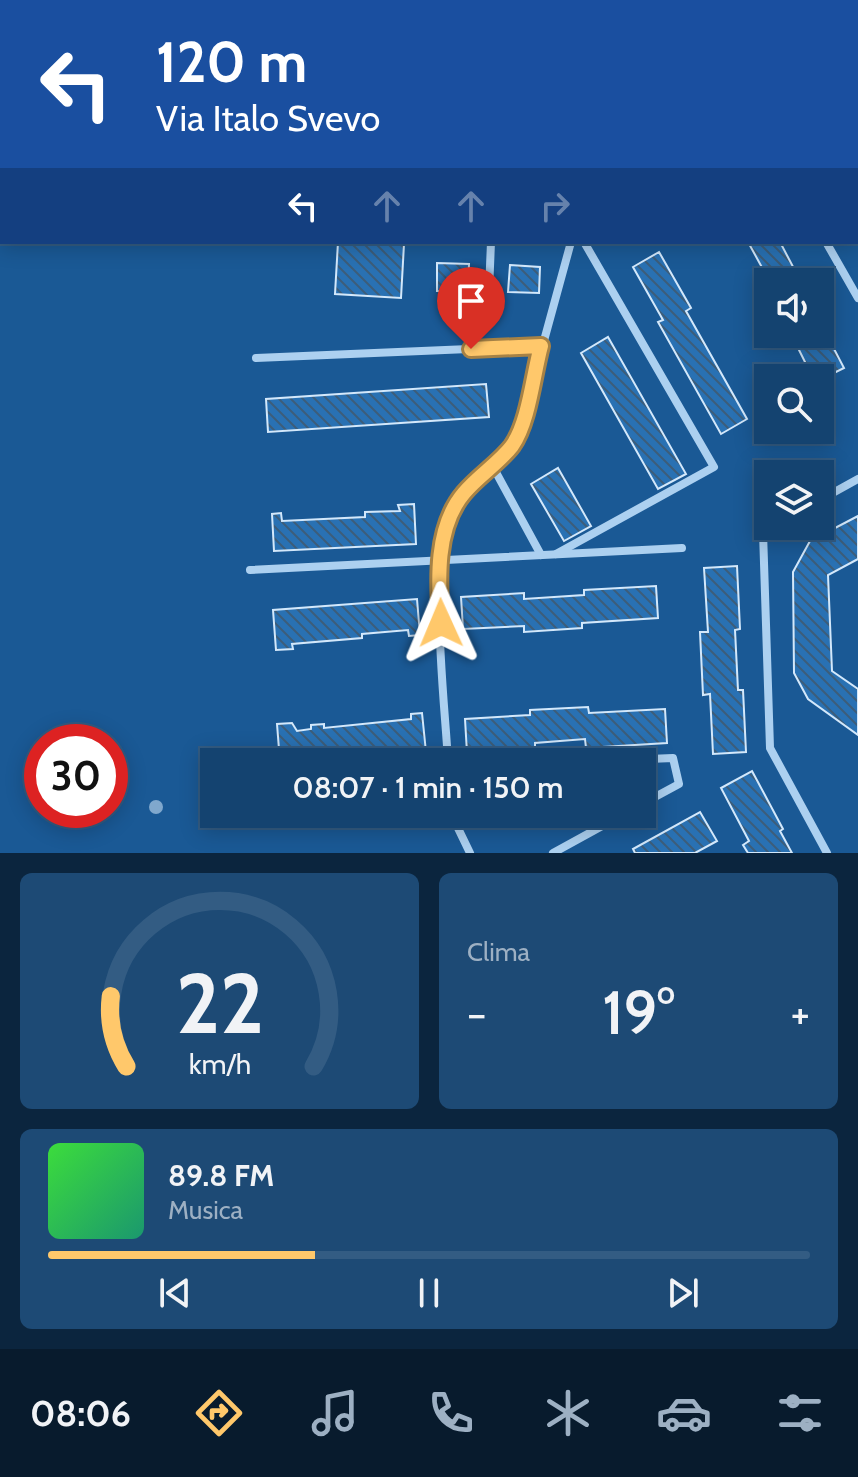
<!DOCTYPE html>
<html lang="it">
<meta charset="utf-8">
<style>
body{margin:0;font-family:Cabin,sans-serif;background:#1d4a75;color:#f1f3f6;height:100vh;display:flex;flex-direction:column;font-size:30px;white-space:nowrap}
*{box-sizing:border-box;margin:0}
p{font-size:26px;color:#9db0c3}
.icon{flex:none;width:44px;height:44px;fill:none;stroke:currentColor;stroke-width:2;stroke-linecap:round;stroke-linejoin:round}
.map{position:relative;height:853px;overflow:hidden}
.sheet{display:flex;flex-direction:column;gap:20px;padding:20px;background:#0b253e;flex:1}
.sheet>*{flex:none}
.guide{position:absolute;left:0px;top:0px;width:858px;height:244px;box-shadow:0 4px 20px #0003,0 0 0 2px #335c83;background:#1a4fa0;color:#fff;overflow:hidden}
.controls{position:absolute;left:754px;top:268px;display:grid;gap:16px}
.controls a{display:grid;place-items:center;width:80px;height:80px;border-radius:0px;background:#144370;box-shadow:0 4px 20px #0003,0 0 0 2px #335c83;font-size:40px}
.speed{position:absolute;left:24px;top:724px;display:flex;gap:16px;font-size:40px;font-weight:700;text-align:center}
.speed>*{display:grid;place-content:center;width:104px;height:104px;border-radius:50%;background:#144370;box-shadow:0 4px 20px #0003,0 0 0 2px #335c83;line-height:1}
.speed .limit{border:12px solid #d22;background:#fff;color:#111}
.pin{position:absolute;display:grid;place-items:center;width:68px;height:68px;color:#fff;margin:-82px -34px;border-radius:50% 50% 50% 0;rotate:-45deg;box-shadow:0 0 8px #0007}
.pin .icon{rotate:45deg}
.me{position:absolute;width:88px;margin:-44px;rotate:359deg;stroke-linejoin:round;filter:drop-shadow(0 0 6px #0008)}
.turn{display:flex;align-items:center;gap:28px;height:168px;padding:0 24px;font-size:36px}
.turn .icon{width:104px;height:104px;stroke-width:2.5}
.turn b{display:block;font-size:56px;line-height:68px}
.lanes{display:flex;align-items:center;height:76px;padding:0 24px;background:#0003;justify-content:center;gap:40px;direction:ltr}
.lanes .off{opacity:.35}
.big{font-size:60px;font-weight:600;line-height:1.1}
.sheet .widget{flex:1;display:flex;flex-direction:column;justify-content:center;gap:12px;min-width:0;padding:0 28px;border-radius:12px;background:#1d4a75}
.sheet .dial{align-items:center;gap:0}
.dial svg{height:208px;overflow:visible;fill:none;stroke:#335c83;stroke-width:7;stroke-linecap:round;text-anchor:middle}
.dial text{fill:#f1f3f6;stroke:none}
.song{display:flex;align-items:center;gap:24px}
.cover{width:96px;height:96px;border-radius:12px;background:linear-gradient(135deg,hsl(120 70% 55%),hsl(160 70% 35%))}
.played{height:8px;border-radius:4px;background:linear-gradient(90deg,#ffc86b 35%,#335c83 35%)}
.keys{display:flex;justify-content:space-around;direction:ltr}
.heat{display:flex;justify-content:space-between;align-items:center;font-size:44px;direction:ltr}
.sheet .tiles{flex:1;display:grid;gap:20px;grid-template-columns:1fr 1fr}
.widget:last-child{grid-column:span 2}
.trip{position:absolute;left:200px;top:748px;width:456px;height:80px;border-radius:0px;background:#144370;box-shadow:0 4px 20px #0003,0 0 0 2px #335c83;font-weight:600;line-height:80px;text-align:center}
.menu{display:flex;height:128px;justify-content:space-around;align-items:center;background:#081b2d;color:#9db0c3}
.menu .icon{width:56px;height:56px}
.menu .active{color:#ffc86b}
.menu b{font-size:36px;color:#f1f3f6}
.map>svg:first-child{display:block}
.building{fill:url(#building-back-hatch);stroke:#d3e8fb;stroke-width:2}
.lines{fill:none;stroke-linecap:round;stroke-linejoin:round}
.path{stroke:#acd0f0;stroke-width:3;stroke-dasharray:4 6;stroke-linecap:butt}
.street{stroke:#acd0f0;stroke-width:8}
.tree{fill:#80a8cd}
.route-casing{stroke:#a68246;stroke-width:20}
.route{stroke:#ffc86b;stroke-width:14}
</style>
<div class="map">
<svg width="858" height="853" viewBox="0 0 858 853">
<defs>
<pattern id="building-back-hatch" width="6" height="6" patternUnits="userSpaceOnUse" patternTransform="scale(2)"><rect width="6" height="6" fill="#2971b3"/><path d="M-1 5l2 2M0 0l6 6M5-1l2 2" fill="none" stroke="#3c5d7a"/></pattern>
</defs>
<rect width="100%" height="100%" fill="#1a5995"/>
<g class="building">
<polygon points="338,242 413,242 412,245 404,244 401,298 335,294"/>
<polygon points="748,242 780,242 801,282 770,282"/>
<polygon points="659,252 691,308 686,311 747,419 721,434 658,322 663,320 633,267"/>
<polygon points="437,263 469,264 468,292 437,291"/>
<polygon points="510,265 540,267 539,293 508,292"/>
<polygon points="820,322 844,368 820,380 820,378 813,378 791,334 820,334"/>
<polygon points="608,337 686,474 658,489 581,353"/>
<polygon points="486,384 489,417 268,432 266,399"/>
<polygon points="558,468 591,526 564,541 531,484"/>
<polygon points="414,504 416,544 274,551 272,514 281,513 282,521 365,517 365,512 400,511 398,505"/>
<polygon points="858,516 858,559 828,575 832,671 858,689 858,735 808,699 794,673 793,572 810,541"/>
<polygon points="737,566 740,629 735,630 738,690 743,690 746,752 713,754 710,694 703,695 700,632 708,632 704,568"/>
<polygon points="656,586 658,618 582,623 582,628 524,632 524,626 463,629 461,597 524,593 524,599 584,595 584,590"/>
<polygon points="417,599 420,635 409,636 408,630 362,634 362,638 292,644 293,649 276,650 273,610"/>
<polygon points="588,707 589,713 665,709 667,743 586,748 585,739 535,743 535,749 467,753 465,719 530,715 530,710"/>
<polygon points="422,713 426,752 319,762 280,762 277,724 292,723 297,731 311,729 311,725 324,724 324,728 411,719 411,714"/>
<polygon points="752,771 783,829 780,831 792,853 748,853 743,845 749,841 721,788"/>
<polygon points="700,812 717,841 695,853 635,853 633,849"/>
</g>
<g class="lines">
<polyline class="path" points="827,2 831,0"/>
<g class="street">
<polyline points="336,2 337,0"/>
<polyline points="444,2 444,0"/>
<polyline points="856,148 858,148"/>
<polyline points="826,242 858,298"/>
<polyline points="489,291 491,242"/>
<polyline points="256,358 541,346"/>
<polyline points="492,465 541,555"/>
<polyline points="820,500 858,479"/>
<polyline points="774,526 763,532 770,748 827,853"/>
<polyline points="556,554 714,467 584,242"/>
<polyline points="250,570 682,548"/>
<path d="M448,762C445,701 426,555 455,506C472,477 503,461 519,432L571,242"/>
<polyline points="576,762 673,758 679,784 642,804"/>
<polyline points="455,814 456,824 470,853"/>
<polyline points="553,853 624,814"/>
</g>
</g>
<circle class="tree" cx="156" cy="807" r="7"/>
<g class="lines">
<defs>
<path id="route" d="M441,623C438,581 435,527 464,493C478,476 499,463 512,446C529,422 533,375 541,346L471,349"/>
</defs>
<use href="#route" class="route-casing"/>
<use href="#route" class="route"/>
</g>
</svg>
<div class="controls">
<a><svg class="icon" aria-label="sound" viewBox="0 0 24 24"><path d="M4 9h4l5-4v14l-5-4H4zM17 9q2 3 0 6"/></svg></a>
<a><svg class="icon" aria-label="search" viewBox="0 0 24 24"><circle cx="10" cy="10" r="6"/><path d="M15 15l6 6"/></svg></a>
<a><svg class="icon" aria-label="layers" viewBox="0 0 24 24"><path d="M12 4l9 5-9 5-9-5zM3 14l9 5 9-5"/></svg></a>
</div>
<div class="speed"><div class="limit">30</div></div>
<div class="pin" style="left:471px;top:349px;background:#d93025"><svg class="icon" aria-label="arrive" viewBox="0 0 24 24"><path d="M6 21V4h12l-3 4 3 4H6"/></svg></div>
<svg class="me" style="left:441px;top:623px" viewBox="-20 -20 40 40"><path d="M0-17L14 15 0 8-14 15z" fill="#ffc86b" stroke="#fff" stroke-width="4"/></svg>
<div class="trip">08:07 · 1 min · 150 m</div>
<div class="guide">
<div class="turn"><svg class="icon" aria-label="left" viewBox="0 0 24 24"><path d="M17 20v-9H6M10 6l-5 5 5 5"/></svg><div><b>120 m</b>Via Italo Svevo</div></div>
<div class="lanes"><svg class="icon" aria-label="left" viewBox="0 0 24 24"><path d="M17 20v-9H6M10 6l-5 5 5 5"/></svg><svg class="icon off" aria-label="ahead" viewBox="0 0 24 24"><path d="M12 20V5M6 11l6-6 6 6"/></svg><svg class="icon off" aria-label="ahead" viewBox="0 0 24 24"><path d="M12 20V5M6 11l6-6 6 6"/></svg><svg class="icon off" aria-label="right" viewBox="0 0 24 24"><path d="M7 20v-9h11M14 6l5 5-5 5"/></svg></div>
</div>
</div>
<section class="sheet">
<div class="tiles">
<div class="widget dial"><svg viewBox="0 0 100 80">
<path d="M14 69A42 42 0 1 1 86 69"/>
<path d="M14 69A42 42 0 0 1 8 42" stroke="#ffc86b"/>
<text x="50" y="56" font-size="32" font-weight="700">22</text>
<text x="50" y="72" font-size="11">km/h</text>
</svg></div>
<div class="widget"><p>Clima</p>
<div class="heat"><a>−</a><b class="big">19°</b><a>+</a></div>
</div>
<div class="widget">
<div class="song"><i class="cover"></i><div><b>89.8 FM</b><p>Musica</p></div></div>
<div class="played"></div>
<div class="keys"><svg class="icon" aria-label="previous" viewBox="0 0 24 24"><path d="M18 5L8 12l10 7zM5 5v14"/></svg><svg class="icon" aria-label="pause" viewBox="0 0 24 24"><path d="M8 5v14M16 5v14"/></svg><svg class="icon" aria-label="next" viewBox="0 0 24 24"><path d="M6 5l10 7-10 7zM19 5v14"/></svg></div>
</div>
</div>
</section>
<nav class="menu">
<b>08:06</b>
<svg class="icon active" aria-label="directions" viewBox="0 0 24 24"><path d="M12 3l9 9-9 9-9-9zM9 14v-3h6M13 9l2 2-2 2"/></svg>
<svg class="icon" aria-label="music" viewBox="0 0 24 24"><path d="M9 18V5l10-2v13"/><circle cx="6" cy="18" r="3"/><circle cx="16" cy="16" r="3"/></svg>
<svg class="icon" aria-label="phone" viewBox="0 0 24 24"><path d="M5 4h4l2 5-3 2q2 4 5 5l2-3 5 2v4C11 20 4 13 5 4z"/></svg>
<svg class="icon" aria-label="climate" viewBox="0 0 24 24"><path d="M12 3v18M4 7l16 10M4 17L20 7"/></svg>
<svg class="icon" aria-label="car" viewBox="0 0 24 24"><path d="M5 17H2v-5l4-1 3-4h7l3 4 3 1v5h-3M9 17h6M6 11h13"/><circle cx="7" cy="17" r="2"/><circle cx="17" cy="17" r="2"/></svg>
<svg class="icon" aria-label="filters" viewBox="0 0 24 24"><path d="M4 7h16M4 17h16"/><circle cx="9" cy="7" r="2"/><circle cx="15" cy="17" r="2"/></svg>
</nav>
